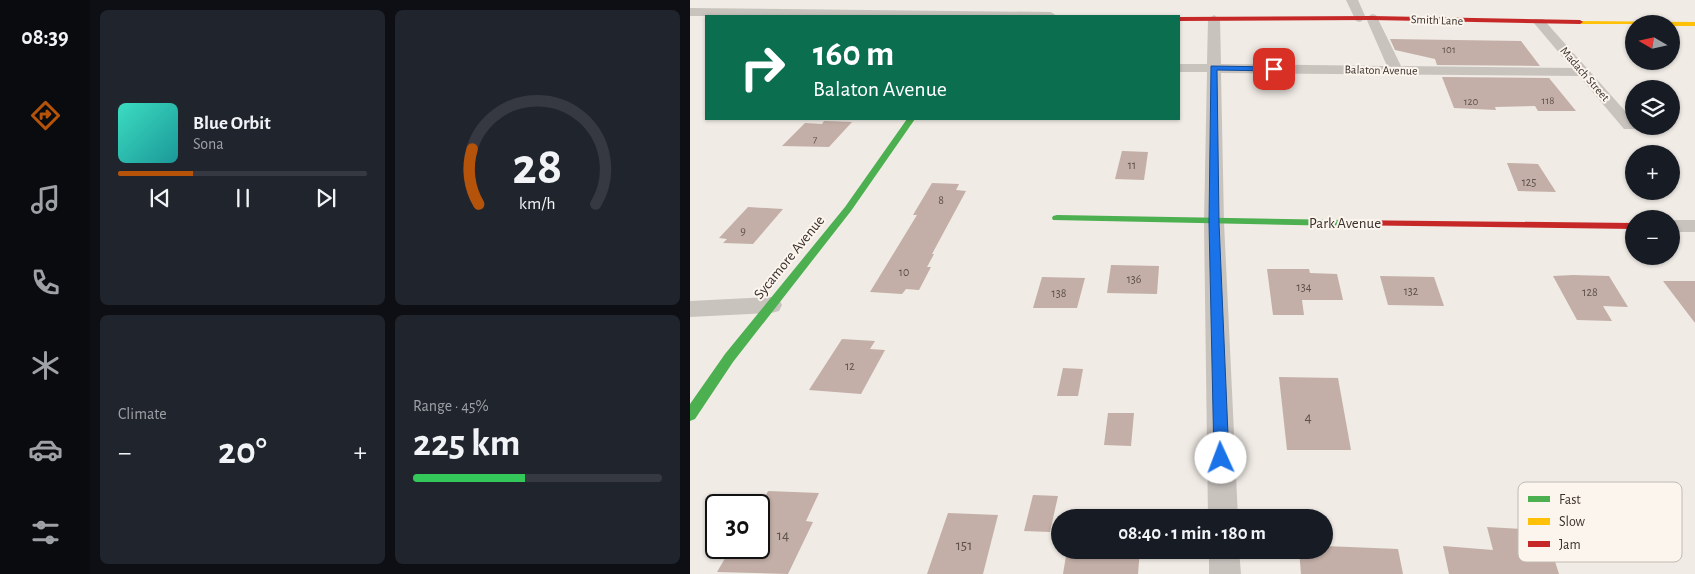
<!DOCTYPE html>
<meta charset="utf-8">
<style>
body{margin:0;font-family:"Alegreya Sans",sans-serif;background:#20242c;color:#f1f3f6;height:100vh;display:flex;flex-direction:column;font-size:19px;white-space:nowrap}
*{box-sizing:border-box;margin:0}
p{font-size:16px;color:#9ea1a6}
.icon{flex:none;width:28px;height:28px;fill:none;stroke:currentColor;stroke-width:2;stroke-linecap:round;stroke-linejoin:round}
.map{position:relative;flex:1;overflow:hidden}
.drawer{display:flex;flex-direction:column;gap:10px;padding:10px;background:#0d0f14;width:600px}
.drawer>*{flex:none}
.guide{position:absolute;left:15px;top:15px;width:475px;height:105px;border-radius:0px;box-shadow:0 1px 4px #0004;background:#0b6e4f;color:#fff;overflow:hidden}
.needle{width:32px;rotate:279deg}
.buttons{position:absolute;left:935px;top:15px;display:grid;gap:10px}
.buttons a{display:grid;place-items:center;width:55px;height:55px;border-radius:50%;background:#171b24;box-shadow:0 1px 4px #0004;font-size:25px}
.speed{position:absolute;left:15px;top:494px;display:flex;gap:10px;font-size:25px;font-weight:700;text-align:center}
.speed>*{display:grid;place-content:center;width:65px;height:65px;border-radius:50%;background:#171b24;box-shadow:0 1px 4px #0004;line-height:1}
.speed .limit{border:2px solid #111;border-radius:8px;background:#fff;color:#111}
.pin{position:absolute;display:grid;place-items:center;width:42px;height:42px;color:#fff;margin:-21px;border-radius:10px;box-shadow:0 2px 8px #0006}
.me{position:absolute;width:55px;margin:-28px;rotate:358deg;stroke-linejoin:round;filter:drop-shadow(0 0 4px #0008)}
.turn{display:flex;align-items:center;gap:18px;height:105px;padding:0 25px;font-size:22px}
.turn .icon{width:65px;height:65px;stroke-width:2.5}
.turn b{display:block;font-size:35px;line-height:42px}
.big{font-size:38px;font-weight:600;line-height:1.1}
.drawer .widget{flex:1;display:flex;flex-direction:column;justify-content:center;gap:8px;min-width:0;padding:0 18px;border-radius:8px;background:#20242c}
.drawer .dial{align-items:center;gap:0}
.dial svg{height:130px;overflow:visible;fill:none;stroke:#363941;stroke-width:7;stroke-linecap:round;text-anchor:middle}
.dial text{fill:#f1f3f6;stroke:none}
.song{display:flex;align-items:center;gap:15px}
.cover{width:60px;height:60px;border-radius:8px;background:linear-gradient(135deg,hsl(170 70% 55%),hsl(180 70% 35%))}
.played{height:5px;border-radius:2px;background:linear-gradient(90deg,#b45309 30%,#363941 30%)}
.keys{display:flex;justify-content:space-around;direction:ltr}
.heat{display:flex;justify-content:space-between;align-items:center;font-size:28px;direction:ltr}
.charge{height:8px;border-radius:4px;background:linear-gradient(90deg,#34c759 45%,#363941 0)}
.drawer .tiles{flex:1;display:grid;gap:10px;grid-template-columns:repeat(2,1fr)}
.trip{position:absolute;left:361px;top:509px;width:282px;height:50px;border-radius:25px;background:#171b24;box-shadow:0 1px 4px #0004;font-weight:600;line-height:50px;text-align:center}
main{display:flex;flex:1;min-height:0}
.tabs{display:flex;flex-direction:column;width:90px;justify-content:space-around;align-items:center;background:#090b0e;color:#9ea1a6}
.tabs .icon{width:35px;height:35px}
.tabs .on{color:#b45309}
.tabs b{font-size:22px;color:#f1f3f6}
.map>svg:first-child{display:block}
.building{fill:#c3afa7}
.lines{fill:none;stroke-linecap:round;stroke-linejoin:round}
.street{fill:#c9c3be;fill-rule:evenodd}
.fast{fill:#4caf50;fill-rule:evenodd}
.slow{fill:#ffc107;fill-rule:evenodd}
.jam{fill:#c62828;fill-rule:evenodd}
.route{fill:#1a73e8;stroke:#114b97}
.labels{text-anchor:middle;stroke-width:4;stroke-linejoin:round;paint-order:stroke}
.far-number-label{font-size:11px;fill:#5d504a}
.far-street-label{font-size:12px;fill:#3b302b;stroke:#fbf5ee}
.number-label{font-size:12px;fill:#5d504a}
.street-label{font-size:15px;fill:#3b302b;stroke:#fbf5ee}
.near-number-label{font-size:15px;fill:#5d504a}
.key{fill:#fbf5ee;stroke:#c1bab4;stroke-width:1}
.key-label{font-size:14px;fill:#3b302b}
</style>
<main>
<nav class="tabs">
<b>08:39</b>
<svg class="icon on" aria-label="directions" viewBox="0 0 24 24"><path d="M12 3l9 9-9 9-9-9zM9 14v-3h6M13 9l2 2-2 2"/></svg>
<svg class="icon" aria-label="music" viewBox="0 0 24 24"><path d="M9 18V5l10-2v13"/><circle cx="6" cy="18" r="3"/><circle cx="16" cy="16" r="3"/></svg>
<svg class="icon" aria-label="phone" viewBox="0 0 24 24"><path d="M5 4h4l2 5-3 2q2 4 5 5l2-3 5 2v4C11 20 4 13 5 4z"/></svg>
<svg class="icon" aria-label="climate" viewBox="0 0 24 24"><path d="M12 3v18M4 7l16 10M4 17L20 7"/></svg>
<svg class="icon" aria-label="car" viewBox="0 0 24 24"><path d="M5 17H2v-5l4-1 3-4h7l3 4 3 1v5h-3M9 17h6M6 11h13"/><circle cx="7" cy="17" r="2"/><circle cx="17" cy="17" r="2"/></svg>
<svg class="icon" aria-label="filters" viewBox="0 0 24 24"><path d="M4 7h16M4 17h16"/><circle cx="9" cy="7" r="2"/><circle cx="15" cy="17" r="2"/></svg>
</nav>
<section class="drawer">
<div class="tiles">
<div class="widget">
<div class="song"><i class="cover"></i><div><b>Blue Orbit</b><p>Sona</p></div></div>
<div class="played"></div>
<div class="keys"><svg class="icon" aria-label="previous" viewBox="0 0 24 24"><path d="M18 5L8 12l10 7zM5 5v14"/></svg><svg class="icon" aria-label="pause" viewBox="0 0 24 24"><path d="M8 5v14M16 5v14"/></svg><svg class="icon" aria-label="next" viewBox="0 0 24 24"><path d="M6 5l10 7-10 7zM19 5v14"/></svg></div>
</div>
<div class="widget dial"><svg viewBox="0 0 100 80">
<path d="M14 69A42 42 0 1 1 86 69"/>
<path d="M14 69A42 42 0 0 1 10 35" stroke="#b45309"/>
<text x="50" y="56" font-size="32" font-weight="700">28</text>
<text x="50" y="72" font-size="11">km/h</text>
</svg></div>
<div class="widget"><p>Climate</p>
<div class="heat"><a>−</a><b class="big">20°</b><a>+</a></div>
</div>
<div class="widget"><p>Range · 45%</p><b class="big">225 km</b><div class="charge"></div></div>
</div>
</section>
<div class="map">
<svg width="1005" height="574" viewBox="0 0 1005 574">
<rect width="100%" height="100%" fill="#f0ebe5"/>
<g class="building">
<polygon points="700,39 831,41 850,66 747,65 745,59 705,50"/>
<polygon points="752,77 859,78 886,111 848,111 845,106 805,107 806,110 764,108"/>
<polygon points="134,121 162,122 139,147 92,146 115,123 132,124"/>
<polygon points="432,151 458,152 454,180 425,179"/>
<polygon points="817,163 848,164 866,192 828,191"/>
<polygon points="242,183 269,184 266,190 276,191 242,254 244,254 237,267 241,267 229,290 216,289 212,294 180,292 227,215 223,215"/>
<polygon points="58,207 93,209 63,244 33,243 37,239 29,238"/>
<polygon points="421,265 469,266 467,294 417,293"/>
<polygon points="577,269 619,269 620,273 647,274 653,300 612,300 614,315 583,315"/>
<polygon points="883,275 919,276 938,307 913,306 922,321 887,320 863,276"/>
<polygon points="690,276 744,277 754,306 698,305"/>
<polygon points="352,277 395,278 387,308 343,308"/>
<polygon points="973,281 1005,281 1005,323"/>
<polygon points="152,339 185,341 180,349 195,350 171,394 119,390"/>
<polygon points="373,368 393,369 388,396 367,396"/>
<polygon points="589,377 648,378 661,450 597,450"/>
<polygon points="418,413 444,413 441,446 414,445"/>
<polygon points="78,491 129,493 116,521 123,522 98,574 27,572 41,548 69,548 69,509"/>
<polygon points="343,495 368,496 360,532 334,531"/>
<polygon points="258,513 308,515 293,574 237,574"/>
<polygon points="797,527 832,529 838,550 862,552 869,574 759,574 753,546 803,550"/>
<polygon points="635,546 708,549 713,574 611,574 609,550 635,550"/>
<polygon points="377,550 450,550 448,574 373,574"/>
</g>
<g class="lines">
<g class="street">
<polygon points="656,0 668,0 676,18 682,14 686,15 711,66 882,68 843,22 845,19 853,19 944,121 944,126 948,126 946,129 934,129 889,76 531,73 534,222 548,518 518,518 514,222 517,72 489,72 489,64 517,64 518,19 524,15 530,19 531,64 697,66 676,18 670,22 666,21"/>
<polygon points="0,8 361,12 367,16 0,16"/>
<rect x="981" y="220" width="24" height="12"/>
<polygon points="81,297 89,299 92,305 89,311 81,313 0,317 0,301"/>
<polygon points="519,550 549,550 551,574 519,574"/>
</g>
<g class="fast">
<polygon points="217,119 225,119 161,211 43,362 5,419 0,421 0,404 35,354 155,207"/>
<polygon points="367,215 653,220 658,223 653,226 363,220 362,218 363,216"/>
</g>
<polygon class="slow" points="888,21 1005,22 1005,26 981,26 981,24 890,24 888,23"/>
<g class="jam">
<polygon points="682,16 890,20 893,22 890,24 682,20 489,21 489,17"/>
<polygon points="653,220 944,223 944,229 649,225 648,223 649,221"/>
</g>
</g>
<polygon class="route" points="521,66 584,67 587,69 584,71 527,70 529,222 539,458 537,463 531,465 526,463 524,458 519,222"/>
<g class="labels">
<g class="far-number-label">
<text x="759" y="53">101</text>
<text x="858" y="104">118</text>
<text x="781" y="105">120</text>
<text x="125" y="143">7</text>
</g>
<g class="far-street-label">
<text transform="translate(747 20) rotate(2)" y="4">Smith Lane</text>
<text transform="translate(691 70) rotate(1)" y="4">Balaton Avenue</text>
<text transform="translate(895 74) rotate(49)" y="4">Madach Street</text>
</g>
<g class="number-label">
<text x="442" y="169">11</text>
<text x="839" y="186">125</text>
<text x="251" y="204">8</text>
<text x="53" y="235">9</text>
<text x="214" y="276">10</text>
<text x="444" y="283">136</text>
<text x="614" y="291">134</text>
<text x="721" y="295">132</text>
<text x="900" y="296">128</text>
<text x="369" y="297">138</text>
<text x="160" y="370">12</text>
</g>
<g class="street-label">
<text x="655" y="228">Park Avenue</text>
<text transform="translate(99 257) rotate(-51)" y="5">Sycamore Avenue</text>
</g>
<g class="near-number-label">
<text x="618" y="422">4</text>
<text x="93" y="540">14</text>
<text x="274" y="550">151</text>
</g>
</g>
<rect x="828" y="482" width="164" height="80" rx="8" class="key"/>
<rect x="838" y="496" width="22" height="6" fill="#4caf50"/>
<rect x="838" y="518" width="22" height="7" fill="#ffc107"/>
<rect x="838" y="541" width="22" height="6" fill="#c62828"/>
<g class="key-label">
<text x="869" y="504">Fast</text>
<text x="869" y="526">Slow</text>
<text x="869" y="549">Jam</text>
</g>
</svg>
<div class="buttons">
<a><svg class="needle" viewBox="-14 -14 28 28"><path d="M0-13l5 13h-10z" fill="#e53935"/><path d="M0 13l5-13h-10z" fill="#9ea1a6"/></svg></a>
<a><svg class="icon" aria-label="layers" viewBox="0 0 24 24"><path d="M12 4l9 5-9 5-9-5zM3 14l9 5 9-5"/></svg></a>
<a>+</a>
<a>−</a>
</div>
<div class="speed"><div class="limit">30</div></div>
<div class="pin" style="left:584px;top:69px;background:#d93025"><svg class="icon" aria-label="arrive" viewBox="0 0 24 24"><path d="M6 21V4h12l-3 4 3 4H6"/></svg></div>
<svg class="me" style="left:531px;top:458px" viewBox="-20 -20 40 40"><circle r="19" fill="#fff"/><path d="M0-13L10 11 0 6-10 11z" fill="#1a73e8"/></svg>
<div class="trip">08:40 · 1 min · 180 m</div>
<div class="guide">
<div class="turn"><svg class="icon" aria-label="right" viewBox="0 0 24 24"><path d="M7 20v-9h11M14 6l5 5-5 5"/></svg><div><b>160 m</b>Balaton Avenue</div></div>
</div>
</div>
</main>
